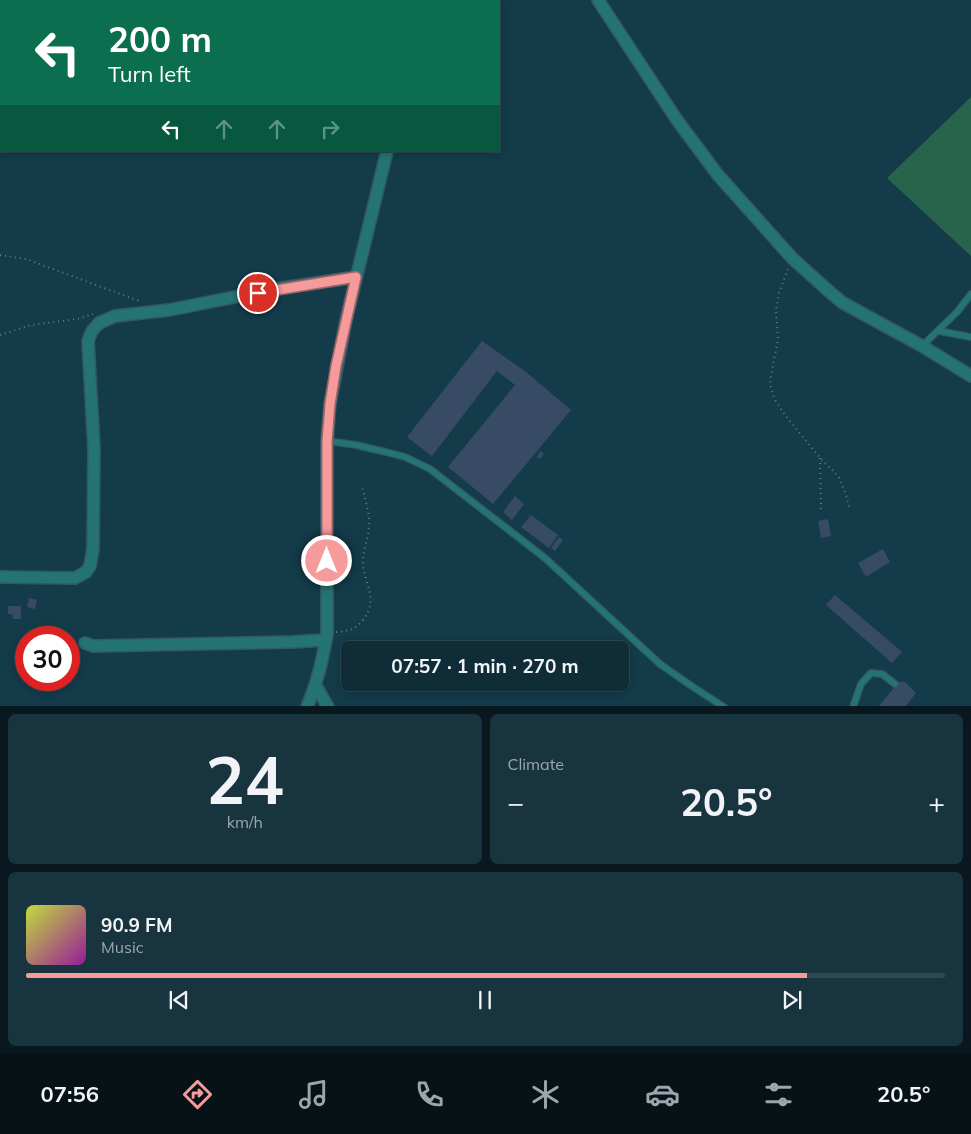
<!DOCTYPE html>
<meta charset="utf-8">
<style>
body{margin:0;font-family:Mulish,sans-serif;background:#18343f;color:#f1f3f6;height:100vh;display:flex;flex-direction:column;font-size:19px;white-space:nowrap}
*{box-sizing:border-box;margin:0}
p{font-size:16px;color:#9ba7ad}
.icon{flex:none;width:28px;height:28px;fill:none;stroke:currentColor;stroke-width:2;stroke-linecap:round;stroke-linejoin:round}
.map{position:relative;height:706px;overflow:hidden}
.side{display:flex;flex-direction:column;gap:8px;padding:8px;background:#08181e;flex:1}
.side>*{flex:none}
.top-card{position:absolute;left:0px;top:0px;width:500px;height:152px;box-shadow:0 2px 8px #0003,0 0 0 1px #2f4852;background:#0b6e4f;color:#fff;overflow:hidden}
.speed{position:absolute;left:15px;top:626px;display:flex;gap:10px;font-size:25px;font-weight:700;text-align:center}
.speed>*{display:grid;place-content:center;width:65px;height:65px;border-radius:50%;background:#0f2c37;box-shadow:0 2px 8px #0003,0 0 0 1px #2f4852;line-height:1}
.speed .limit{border:8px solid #d22;background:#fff;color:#111}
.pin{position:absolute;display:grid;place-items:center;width:42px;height:42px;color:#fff;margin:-21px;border:2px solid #fff;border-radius:50%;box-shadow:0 1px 5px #0007}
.me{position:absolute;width:55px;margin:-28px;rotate:0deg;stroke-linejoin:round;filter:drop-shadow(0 0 4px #0008)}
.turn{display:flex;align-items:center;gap:18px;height:105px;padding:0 25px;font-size:22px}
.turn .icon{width:65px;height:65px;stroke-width:2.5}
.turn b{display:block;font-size:35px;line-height:42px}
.lanes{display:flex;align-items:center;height:48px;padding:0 25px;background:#0003;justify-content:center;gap:25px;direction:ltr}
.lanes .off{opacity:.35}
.big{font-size:38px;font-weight:700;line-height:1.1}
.side .widget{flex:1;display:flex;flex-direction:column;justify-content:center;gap:8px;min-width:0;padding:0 18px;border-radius:8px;background:#18343f}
.side .dial{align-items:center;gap:0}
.dial b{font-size:65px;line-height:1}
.song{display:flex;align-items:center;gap:15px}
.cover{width:60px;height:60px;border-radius:8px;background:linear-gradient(135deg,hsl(70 70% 55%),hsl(300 70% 35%))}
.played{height:5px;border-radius:2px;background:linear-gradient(90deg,#f59b9c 85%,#2f4852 85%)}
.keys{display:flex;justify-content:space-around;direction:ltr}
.heat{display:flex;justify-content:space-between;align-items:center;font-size:28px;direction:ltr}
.side .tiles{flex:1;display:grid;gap:8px;grid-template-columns:1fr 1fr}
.widget:last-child{grid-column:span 2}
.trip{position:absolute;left:341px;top:641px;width:288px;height:50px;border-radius:8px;background:#0f2c37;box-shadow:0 2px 8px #0003,0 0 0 1px #2f4852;font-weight:700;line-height:50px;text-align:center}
.menu{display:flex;height:80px;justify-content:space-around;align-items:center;background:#061216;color:#9ba7ad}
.menu .icon{width:35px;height:35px}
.menu .selected{color:#f59b9c}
.menu b{font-size:22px;color:#f1f3f6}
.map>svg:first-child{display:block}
.green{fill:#28644b}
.building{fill:#384b65}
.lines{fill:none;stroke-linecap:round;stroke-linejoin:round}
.lane-casing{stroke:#335764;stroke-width:8}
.street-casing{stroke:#335764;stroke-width:14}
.path{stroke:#5e7e8a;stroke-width:2;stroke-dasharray:1 4;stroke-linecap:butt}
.lane{stroke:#247473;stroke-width:5.5}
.street{stroke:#247473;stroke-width:11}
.route-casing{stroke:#9f6565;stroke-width:12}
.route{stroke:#f59b9c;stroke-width:9}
</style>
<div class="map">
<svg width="971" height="707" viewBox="0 0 971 707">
<rect width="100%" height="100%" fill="#143b49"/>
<polygon class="green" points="971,97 971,256 887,178"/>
<g class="building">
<polygon points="482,341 526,372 571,410 493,504 448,467 515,385 497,371 432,456 407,437"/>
<polygon points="540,451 544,454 540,459 537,457"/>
<polygon points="515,496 524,504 512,520 503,512"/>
<polygon points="531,515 558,535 549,548 521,527"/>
<polygon points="828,519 831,536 821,538 818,521"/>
<polygon points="559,537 563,540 555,551 551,548"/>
<polygon points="883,549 890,562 866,577 858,563"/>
<polygon points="835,595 902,652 892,663 826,605"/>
<polygon points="29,598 37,600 35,609 27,607"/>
<polygon points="8,606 21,606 21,619 13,619 13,615 8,614"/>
<polygon points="899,682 905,682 916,693 905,707 878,707"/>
</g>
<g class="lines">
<defs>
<g id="lane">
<polyline points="939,331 971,337"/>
<polyline points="922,346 957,312 971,294"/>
<polyline points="327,441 356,445 386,452 405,457 430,469 545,558 660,664 690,685 724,707"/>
<polyline points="853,707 861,684 871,673 882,674 895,684"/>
</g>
<g id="street">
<polyline points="598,0 677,120 718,175 792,258 832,294 843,303 922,346 971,376"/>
<polyline points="471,1 471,0"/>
<polyline points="0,577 75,578 86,572 90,566 93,549 94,449 88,341 92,331 99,323 115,316 169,310 275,289 356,277"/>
<polyline points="85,643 93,646 292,642 326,640"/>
<polyline points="316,686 328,707"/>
<path d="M307,707C318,680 322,662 327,634V441L330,404L346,320L387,151"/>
</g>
</defs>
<use href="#lane" class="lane-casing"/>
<use href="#street" class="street-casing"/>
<g class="path">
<polyline points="288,1 289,0"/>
<polyline points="0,114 1,113"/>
<polyline points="0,255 26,259 142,302"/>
<polyline points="788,269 779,293 776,310 778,339 770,381 771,389 775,400 785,415 820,458 839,477 846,495 850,510"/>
<polyline points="0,335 31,325 77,319 93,314"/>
<polyline points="820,458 821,510"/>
<path d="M336,632C348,631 355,630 363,620C380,598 363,584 363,561C363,550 368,539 369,527C370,514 365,499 362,486"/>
</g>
<use href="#lane" class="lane"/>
<use href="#street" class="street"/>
</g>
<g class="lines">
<defs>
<polyline id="route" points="258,293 356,277 336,366 330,404 327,441 327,561"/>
</defs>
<use href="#route" class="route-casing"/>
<use href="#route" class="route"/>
</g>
</svg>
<div class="speed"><div class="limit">30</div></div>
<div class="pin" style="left:258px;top:293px;background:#d93025"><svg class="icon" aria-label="arrive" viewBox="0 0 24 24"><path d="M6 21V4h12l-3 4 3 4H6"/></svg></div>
<svg class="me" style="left:327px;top:561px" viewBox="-20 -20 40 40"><circle r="17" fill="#f59b9c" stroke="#fff" stroke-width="3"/><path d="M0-11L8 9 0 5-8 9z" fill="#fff"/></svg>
<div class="trip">07:57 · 1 min · 270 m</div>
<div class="top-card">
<div class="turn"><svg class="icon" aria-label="left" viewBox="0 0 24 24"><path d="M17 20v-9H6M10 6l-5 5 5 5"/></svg><div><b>200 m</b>Turn left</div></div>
<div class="lanes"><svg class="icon" aria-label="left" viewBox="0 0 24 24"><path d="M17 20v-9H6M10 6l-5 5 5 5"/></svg><svg class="icon off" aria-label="ahead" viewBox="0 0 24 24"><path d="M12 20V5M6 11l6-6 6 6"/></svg><svg class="icon off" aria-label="ahead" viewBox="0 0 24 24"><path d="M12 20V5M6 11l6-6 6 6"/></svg><svg class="icon off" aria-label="right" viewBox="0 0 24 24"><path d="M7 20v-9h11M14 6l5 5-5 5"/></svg></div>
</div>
</div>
<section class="side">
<div class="tiles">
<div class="widget dial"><b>24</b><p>km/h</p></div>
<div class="widget"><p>Climate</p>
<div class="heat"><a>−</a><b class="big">20.5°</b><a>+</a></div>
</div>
<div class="widget">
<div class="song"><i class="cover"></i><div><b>90.9 FM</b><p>Music</p></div></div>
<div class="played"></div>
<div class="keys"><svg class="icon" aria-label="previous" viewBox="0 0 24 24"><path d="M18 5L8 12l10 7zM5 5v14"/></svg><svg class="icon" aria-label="pause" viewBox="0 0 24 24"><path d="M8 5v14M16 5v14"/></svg><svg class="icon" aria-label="next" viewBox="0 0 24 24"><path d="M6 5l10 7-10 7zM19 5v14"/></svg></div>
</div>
</div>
</section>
<nav class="menu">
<b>07:56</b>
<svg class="icon selected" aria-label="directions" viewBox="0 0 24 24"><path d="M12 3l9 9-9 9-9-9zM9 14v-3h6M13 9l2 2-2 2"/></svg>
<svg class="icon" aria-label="music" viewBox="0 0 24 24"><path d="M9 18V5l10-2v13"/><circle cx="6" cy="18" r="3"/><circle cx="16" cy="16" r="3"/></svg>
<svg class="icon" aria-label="phone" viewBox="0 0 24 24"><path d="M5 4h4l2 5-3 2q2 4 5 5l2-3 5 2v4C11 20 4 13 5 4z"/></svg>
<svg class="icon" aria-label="climate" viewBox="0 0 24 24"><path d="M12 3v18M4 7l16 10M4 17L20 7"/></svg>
<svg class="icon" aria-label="car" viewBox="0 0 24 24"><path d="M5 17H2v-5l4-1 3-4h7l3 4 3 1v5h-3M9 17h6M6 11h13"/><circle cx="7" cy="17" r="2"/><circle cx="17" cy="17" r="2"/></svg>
<svg class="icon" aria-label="filters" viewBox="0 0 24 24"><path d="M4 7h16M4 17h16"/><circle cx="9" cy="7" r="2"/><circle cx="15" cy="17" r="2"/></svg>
<b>20.5°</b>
</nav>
